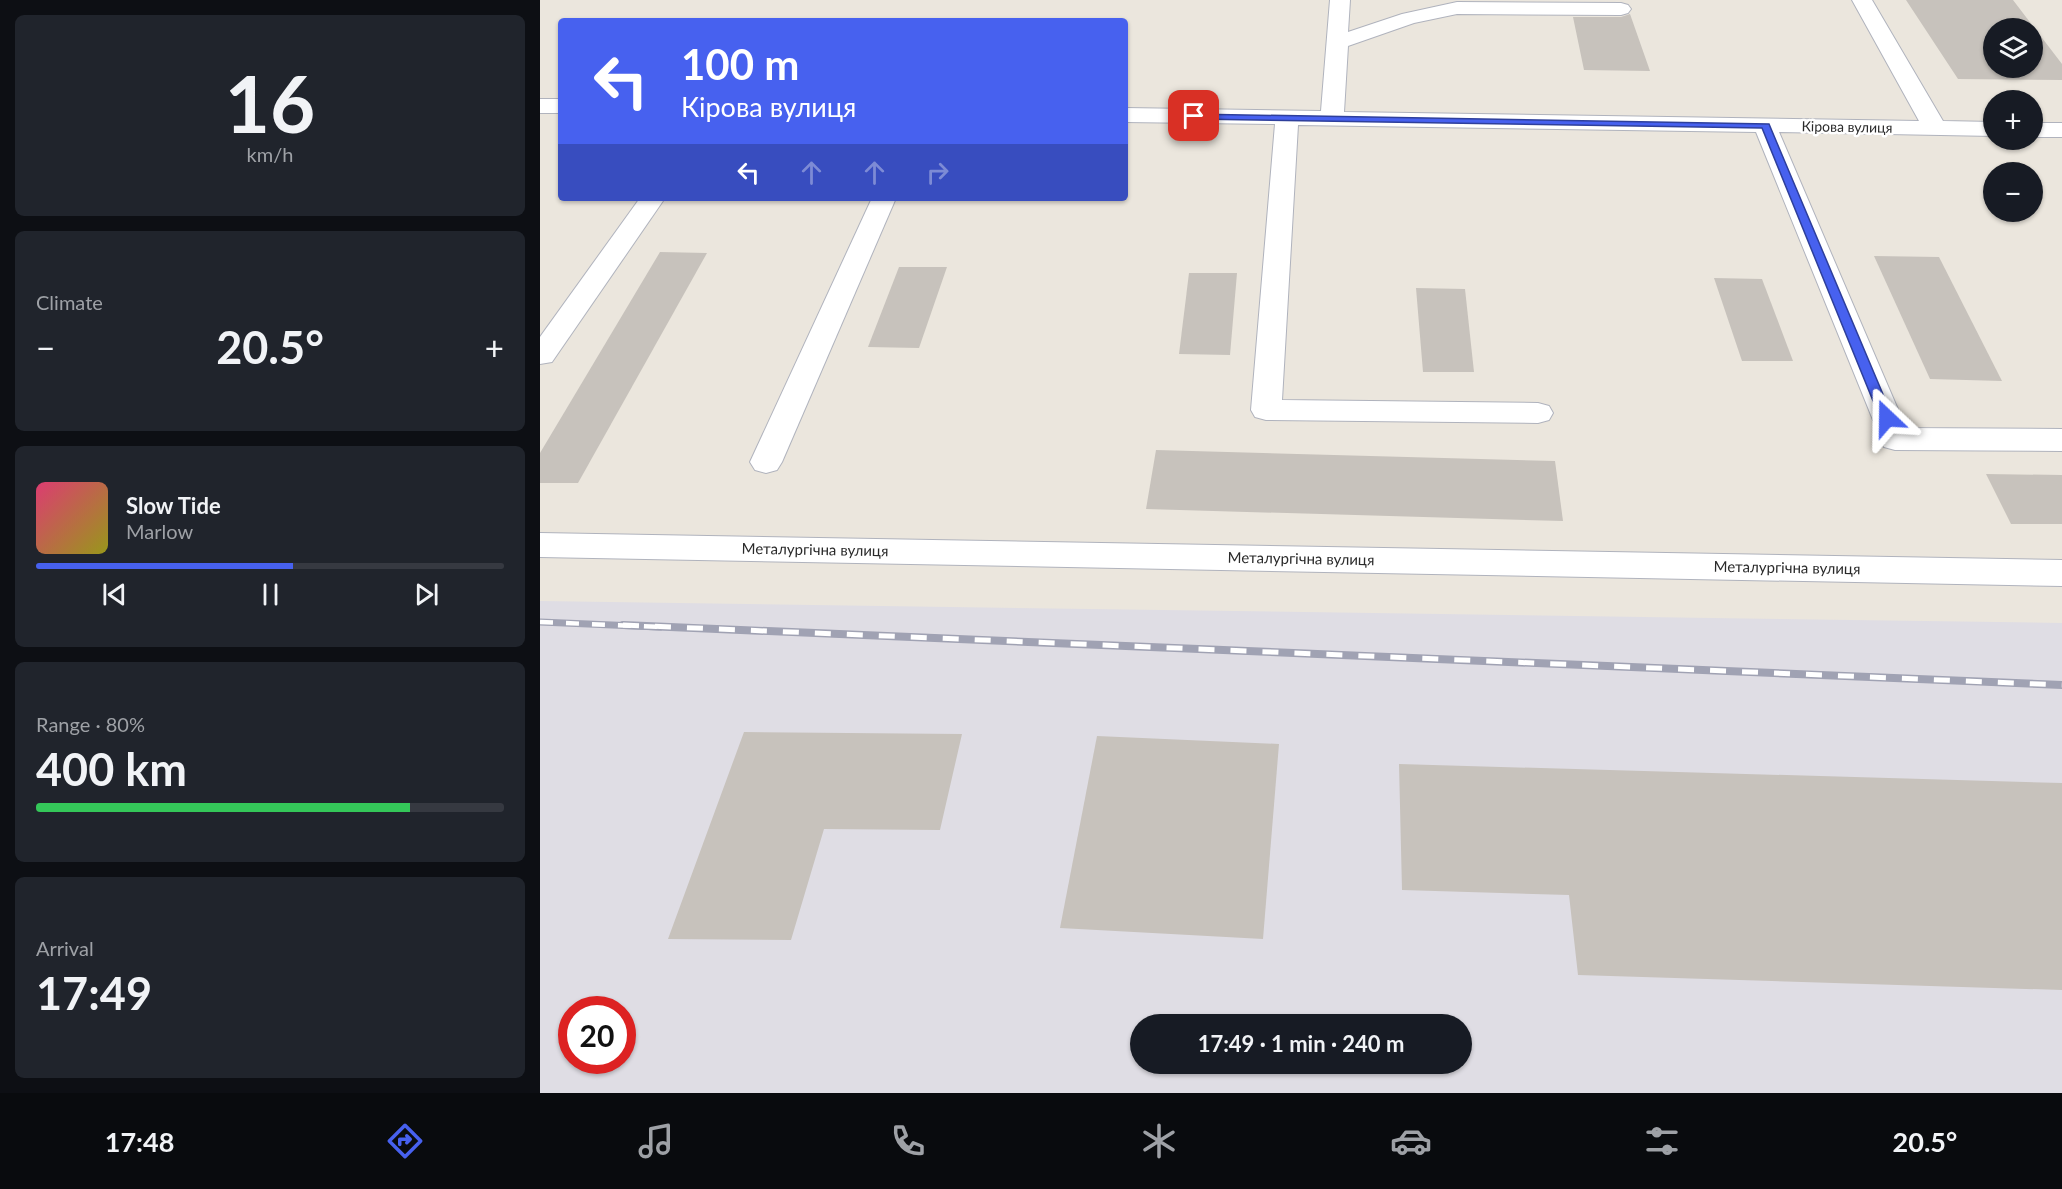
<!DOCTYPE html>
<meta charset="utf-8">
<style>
body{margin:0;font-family:Lato,sans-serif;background:#20242c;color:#f1f3f6;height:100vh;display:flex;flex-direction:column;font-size:22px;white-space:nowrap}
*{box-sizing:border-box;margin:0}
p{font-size:20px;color:#9ea1a6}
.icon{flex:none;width:33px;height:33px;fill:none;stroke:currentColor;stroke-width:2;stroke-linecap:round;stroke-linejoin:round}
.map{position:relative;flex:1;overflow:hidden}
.side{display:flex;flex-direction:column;gap:15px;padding:15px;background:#0d0f14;width:540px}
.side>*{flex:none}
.guide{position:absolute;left:18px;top:18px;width:570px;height:183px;border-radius:6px;box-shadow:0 2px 4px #0004;background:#4761ef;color:#fff;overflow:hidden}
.controls{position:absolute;left:1443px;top:18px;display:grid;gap:12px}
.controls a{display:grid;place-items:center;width:60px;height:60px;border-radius:50%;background:#171b24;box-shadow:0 2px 4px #0004;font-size:30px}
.speed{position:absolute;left:18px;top:996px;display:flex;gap:12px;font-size:30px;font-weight:700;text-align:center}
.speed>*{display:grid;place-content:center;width:78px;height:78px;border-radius:50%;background:#171b24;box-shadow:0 2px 4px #0004;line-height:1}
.speed .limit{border:9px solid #d22;background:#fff;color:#111}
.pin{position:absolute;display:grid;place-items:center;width:51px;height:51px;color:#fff;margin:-26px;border-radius:12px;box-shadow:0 3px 9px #0006}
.me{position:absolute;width:66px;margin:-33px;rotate:337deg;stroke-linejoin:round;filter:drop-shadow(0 0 4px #0008)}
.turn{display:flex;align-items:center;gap:21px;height:126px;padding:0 24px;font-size:27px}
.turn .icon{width:78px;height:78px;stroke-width:2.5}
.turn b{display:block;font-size:42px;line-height:51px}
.lanes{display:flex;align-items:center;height:57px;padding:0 24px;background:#0003;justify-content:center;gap:30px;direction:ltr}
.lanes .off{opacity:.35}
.big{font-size:45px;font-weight:700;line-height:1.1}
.side .widget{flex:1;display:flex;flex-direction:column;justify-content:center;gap:9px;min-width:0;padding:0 21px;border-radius:9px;background:#20242c}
.side .dial{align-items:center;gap:0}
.dial b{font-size:78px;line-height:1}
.song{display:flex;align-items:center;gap:18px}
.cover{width:72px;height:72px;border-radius:9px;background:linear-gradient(135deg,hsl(340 70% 55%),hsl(60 70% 35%))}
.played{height:6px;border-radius:3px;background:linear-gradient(90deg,#4761ef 55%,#363941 55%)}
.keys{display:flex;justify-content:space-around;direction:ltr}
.heat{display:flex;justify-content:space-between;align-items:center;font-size:33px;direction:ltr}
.charge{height:9px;border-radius:4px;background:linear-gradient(90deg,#34c759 80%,#363941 0)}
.trip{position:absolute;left:590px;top:1014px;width:342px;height:60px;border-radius:30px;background:#171b24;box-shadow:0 2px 4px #0004;font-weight:700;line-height:60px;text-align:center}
.dock{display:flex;height:96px;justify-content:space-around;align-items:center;background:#090b0e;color:#9ea1a6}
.dock .icon{width:42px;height:42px}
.dock .selected{color:#4761ef}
.dock b{font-size:27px;color:#f1f3f6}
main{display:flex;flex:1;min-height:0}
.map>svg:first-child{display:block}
.industrial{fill:#dfdde4;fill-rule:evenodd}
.building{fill:#c7c2bc;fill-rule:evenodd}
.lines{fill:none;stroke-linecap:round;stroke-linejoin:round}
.minor-casing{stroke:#b0b3bd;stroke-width:2}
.minor{fill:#fff;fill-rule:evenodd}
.rail-far1-casing{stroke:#a0a2b3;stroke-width:7}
.rail-casing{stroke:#a0a2b3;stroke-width:8}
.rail-far1{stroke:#fff;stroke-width:4.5;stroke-dasharray:13;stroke-linecap:butt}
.rail{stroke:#fff;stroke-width:5;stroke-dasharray:16;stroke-linecap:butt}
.route{fill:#4761ef;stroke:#2e3f9b;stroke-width:1.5}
.labels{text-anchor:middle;stroke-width:5;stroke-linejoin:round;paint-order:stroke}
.far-street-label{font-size:14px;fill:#2a2a2a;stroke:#fff}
.street-label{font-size:15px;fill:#2a2a2a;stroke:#fff}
</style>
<main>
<section class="side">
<div class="widget dial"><b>16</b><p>km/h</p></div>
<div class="widget"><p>Climate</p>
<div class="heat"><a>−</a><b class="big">20.5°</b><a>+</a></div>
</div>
<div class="widget">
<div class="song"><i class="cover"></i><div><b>Slow Tide</b><p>Marlow</p></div></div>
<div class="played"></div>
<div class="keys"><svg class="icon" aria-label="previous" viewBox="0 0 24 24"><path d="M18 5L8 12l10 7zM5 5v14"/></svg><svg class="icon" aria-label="pause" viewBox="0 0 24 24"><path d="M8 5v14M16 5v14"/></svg><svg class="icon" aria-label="next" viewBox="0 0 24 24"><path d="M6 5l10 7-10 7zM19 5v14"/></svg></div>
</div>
<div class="widget"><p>Range · 80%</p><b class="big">400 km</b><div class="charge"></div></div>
<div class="widget"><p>Arrival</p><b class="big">17:49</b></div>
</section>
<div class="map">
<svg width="1522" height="1093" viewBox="0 0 1522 1093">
<rect width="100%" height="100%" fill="#ebe6dd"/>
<path class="industrial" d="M0,601L1522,623V1093H0ZM32,1010H82V1060H32ZM600,1024H921V1064H600Z"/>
<g class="building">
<path d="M1366,0H1473L1522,64V80L1418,79ZM1454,28H1492V68H1454Z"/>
<polygon points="1090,14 1110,71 1044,70 1033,17 1081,17"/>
<polygon points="120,252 167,253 38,483 0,483 0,453"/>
<polygon points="1334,256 1399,257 1462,381 1390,379"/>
<polygon points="359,267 407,267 379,348 328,347"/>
<polygon points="649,273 697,273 690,355 639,354"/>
<polygon points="1174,278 1222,279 1253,361 1202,361"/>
<polygon points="876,288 925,289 934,372 883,372"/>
<polygon points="616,450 1015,461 1023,521 606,509"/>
<polygon points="1446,474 1522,475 1522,524 1471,524"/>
<polygon points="204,732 422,734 400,830 284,829 251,940 128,939"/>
<polygon points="557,736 739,744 723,939 520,928"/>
<polygon points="859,764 1522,783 1522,990 1038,975 1029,895 862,890"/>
</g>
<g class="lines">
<defs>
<g id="minor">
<polygon points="790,0 810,0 808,32 862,14 917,2 1081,3 1088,5 1091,9 1088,13 1081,15 917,14 874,23 808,46 804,112 1379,121 1312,0 1332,0 1403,121 1454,122 1454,136 1239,132 1366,428 1522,429 1522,451 1355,450 1344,447 1216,132 758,125 742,400 998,403 1009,406 1013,413 1009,420 998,423 726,420 715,417 711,410 735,124 585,122 585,108 781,111"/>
<rect x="0" y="99" width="21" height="14"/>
<rect x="1492" y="123" width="30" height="14"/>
<polygon points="100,198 125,198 12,362 0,364 0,337"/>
<polygon points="332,198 356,198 242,462 237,470 226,473 215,470 210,462"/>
<polygon points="0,533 1522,560 1522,586 0,557"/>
</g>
</defs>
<use href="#minor" class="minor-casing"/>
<use href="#minor" class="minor"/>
<defs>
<polyline id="rail-far1" points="0,622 120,627"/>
<polyline id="rail" points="83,625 1522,685"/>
</defs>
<use href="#rail-far1" class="rail-far1-casing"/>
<use href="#rail" class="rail-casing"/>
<use href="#rail-far1" class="rail-far1"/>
<use href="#rail" class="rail"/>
</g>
<polygon class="route" points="651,114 1229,124 1353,418 1347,423 1340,418 1222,128 654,119 651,118"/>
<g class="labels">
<g class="far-street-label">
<text transform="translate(1307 127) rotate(1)" y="5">Кірова вулиця</text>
</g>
<g class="street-label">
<text transform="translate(275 550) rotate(1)" y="5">Металургічна вулиця</text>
<text transform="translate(761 559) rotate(1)" y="5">Металургічна вулиця</text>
<text transform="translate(1247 568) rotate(1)" y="5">Металургічна вулиця</text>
</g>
</g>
</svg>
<div class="controls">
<a><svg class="icon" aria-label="layers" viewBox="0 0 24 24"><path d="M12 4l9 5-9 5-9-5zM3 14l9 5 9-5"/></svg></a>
<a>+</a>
<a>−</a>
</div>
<div class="speed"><div class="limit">20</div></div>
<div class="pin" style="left:654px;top:116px;background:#d93025"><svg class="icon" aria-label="arrive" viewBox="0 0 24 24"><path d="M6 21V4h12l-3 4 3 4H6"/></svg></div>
<svg class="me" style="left:1347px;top:418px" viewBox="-20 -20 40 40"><path d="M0-17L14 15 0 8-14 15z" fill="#4761ef" stroke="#fff" stroke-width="4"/></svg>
<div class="trip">17:49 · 1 min · 240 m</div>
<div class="guide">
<div class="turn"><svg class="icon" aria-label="left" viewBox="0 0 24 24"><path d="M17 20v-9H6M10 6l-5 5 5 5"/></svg><div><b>100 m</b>Кірова вулиця</div></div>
<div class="lanes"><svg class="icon" aria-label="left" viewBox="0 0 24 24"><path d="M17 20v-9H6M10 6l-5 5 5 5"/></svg><svg class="icon off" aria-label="ahead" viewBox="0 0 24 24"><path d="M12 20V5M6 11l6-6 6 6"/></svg><svg class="icon off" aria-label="ahead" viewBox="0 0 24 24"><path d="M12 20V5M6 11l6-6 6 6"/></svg><svg class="icon off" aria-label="right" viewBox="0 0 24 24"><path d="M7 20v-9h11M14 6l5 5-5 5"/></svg></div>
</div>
</div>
</main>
<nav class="dock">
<b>17:48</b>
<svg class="icon selected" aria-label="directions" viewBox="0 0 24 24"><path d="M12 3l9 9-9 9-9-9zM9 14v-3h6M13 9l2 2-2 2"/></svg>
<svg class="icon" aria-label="music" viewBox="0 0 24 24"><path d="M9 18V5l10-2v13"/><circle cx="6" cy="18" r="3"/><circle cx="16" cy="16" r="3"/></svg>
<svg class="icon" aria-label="phone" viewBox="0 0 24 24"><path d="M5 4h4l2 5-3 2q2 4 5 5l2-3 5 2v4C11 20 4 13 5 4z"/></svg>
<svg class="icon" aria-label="climate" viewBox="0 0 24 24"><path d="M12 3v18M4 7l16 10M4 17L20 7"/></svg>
<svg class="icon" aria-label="car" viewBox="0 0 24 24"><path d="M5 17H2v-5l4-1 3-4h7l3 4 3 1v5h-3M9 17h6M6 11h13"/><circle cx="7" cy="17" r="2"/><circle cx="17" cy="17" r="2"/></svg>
<svg class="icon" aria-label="filters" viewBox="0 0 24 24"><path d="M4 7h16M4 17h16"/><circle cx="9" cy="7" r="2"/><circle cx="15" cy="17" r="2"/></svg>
<b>20.5°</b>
</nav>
